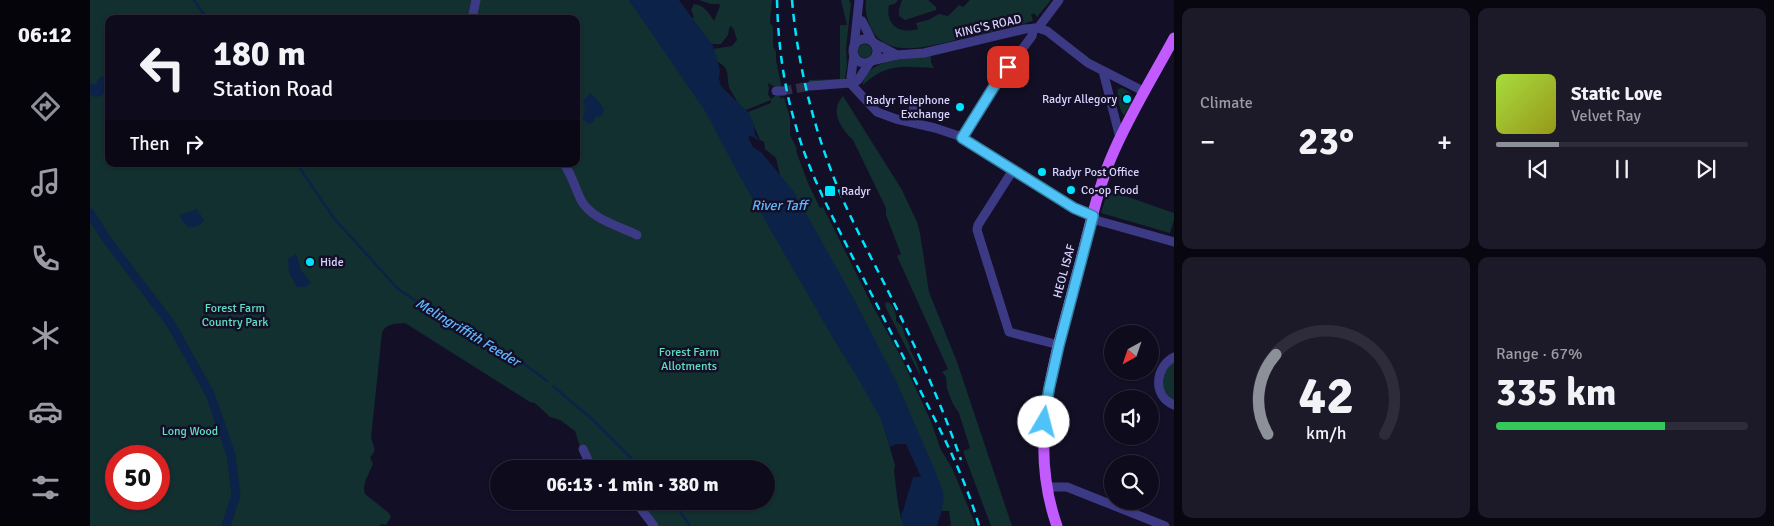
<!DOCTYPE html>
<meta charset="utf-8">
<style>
body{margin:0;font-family:Signika,sans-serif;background:#1c1929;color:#f1f3f6;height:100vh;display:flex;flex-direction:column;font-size:19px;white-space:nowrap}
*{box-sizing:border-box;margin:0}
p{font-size:16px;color:#9b9ba3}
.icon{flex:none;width:28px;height:28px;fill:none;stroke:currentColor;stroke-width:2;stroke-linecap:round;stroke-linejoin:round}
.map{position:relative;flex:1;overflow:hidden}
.panel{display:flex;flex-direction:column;gap:8px;padding:8px;background:#08060f;width:600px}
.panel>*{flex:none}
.top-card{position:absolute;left:15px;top:15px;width:475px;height:152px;border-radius:10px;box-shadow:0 1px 4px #0004,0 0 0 1px #2e2b3b;background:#0e0b1c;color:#f1f3f6;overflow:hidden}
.needle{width:32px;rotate:220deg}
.controls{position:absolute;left:1014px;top:325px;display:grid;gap:10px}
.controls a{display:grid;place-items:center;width:55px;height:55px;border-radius:50%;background:#0e0b1c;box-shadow:0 1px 4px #0004,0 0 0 1px #2e2b3b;font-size:25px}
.speed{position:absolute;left:15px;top:445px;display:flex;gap:10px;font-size:25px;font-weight:700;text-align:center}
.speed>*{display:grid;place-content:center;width:65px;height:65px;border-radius:50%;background:#0e0b1c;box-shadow:0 1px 4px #0004,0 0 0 1px #2e2b3b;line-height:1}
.speed .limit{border:8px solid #d22;background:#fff;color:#111}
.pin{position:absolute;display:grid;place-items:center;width:42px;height:42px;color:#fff;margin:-21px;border-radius:10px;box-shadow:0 2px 8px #0006}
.me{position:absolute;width:55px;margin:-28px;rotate:8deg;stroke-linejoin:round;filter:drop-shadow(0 0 4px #0008)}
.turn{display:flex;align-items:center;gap:18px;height:105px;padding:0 25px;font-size:22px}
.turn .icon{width:65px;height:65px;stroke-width:2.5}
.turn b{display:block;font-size:35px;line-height:42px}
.then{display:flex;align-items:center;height:48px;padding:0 25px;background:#0003;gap:10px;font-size:19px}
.big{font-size:38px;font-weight:800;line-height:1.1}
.panel .card{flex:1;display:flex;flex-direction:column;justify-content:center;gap:8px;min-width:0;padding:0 18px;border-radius:10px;background:#1c1929}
.panel .dial{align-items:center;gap:0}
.dial svg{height:130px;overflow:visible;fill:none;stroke:#2e2b3b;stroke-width:7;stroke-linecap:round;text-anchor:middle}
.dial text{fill:#f1f3f6;stroke:none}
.song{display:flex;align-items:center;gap:15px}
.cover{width:60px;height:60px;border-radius:8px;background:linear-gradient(135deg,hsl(80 70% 55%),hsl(60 70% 35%))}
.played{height:5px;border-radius:2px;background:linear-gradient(90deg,#8c9099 25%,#2e2b3b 25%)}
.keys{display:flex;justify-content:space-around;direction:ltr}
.heat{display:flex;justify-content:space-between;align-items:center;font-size:28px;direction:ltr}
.charge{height:8px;border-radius:4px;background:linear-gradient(90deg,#34c759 67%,#2e2b3b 0)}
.panel .tiles{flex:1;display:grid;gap:8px;grid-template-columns:repeat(2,1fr)}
.trip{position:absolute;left:400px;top:460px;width:285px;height:50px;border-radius:25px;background:#0e0b1c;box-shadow:0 1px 4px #0004,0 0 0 1px #2e2b3b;font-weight:800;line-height:50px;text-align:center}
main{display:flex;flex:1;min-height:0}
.tabs{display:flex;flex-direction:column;width:90px;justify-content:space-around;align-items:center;background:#06040b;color:#9b9ba3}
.tabs .icon{width:35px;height:35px}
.tabs .on{color:#8c9099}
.tabs b{font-size:22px;color:#f1f3f6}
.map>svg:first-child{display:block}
.green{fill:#12302f;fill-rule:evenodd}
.water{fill:#0c2248}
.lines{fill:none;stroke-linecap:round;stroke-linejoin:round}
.stream{stroke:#0c2248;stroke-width:2.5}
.canal{stroke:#0c2248;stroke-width:9}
.minor-tunnel{stroke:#312d47;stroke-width:9;stroke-dasharray:9 4.5;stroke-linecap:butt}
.minor{stroke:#3d3a85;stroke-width:9}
.major{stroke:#c25bff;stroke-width:11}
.rail{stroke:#00e5ff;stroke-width:2.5;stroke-dasharray:8 6;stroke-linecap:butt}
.route-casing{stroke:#337fa1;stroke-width:12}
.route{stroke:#4fc3f7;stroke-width:9}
.poi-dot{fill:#00e5ff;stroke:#130f26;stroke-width:2}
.labels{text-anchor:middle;stroke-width:5;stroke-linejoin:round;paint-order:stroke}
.street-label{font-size:12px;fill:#d9d4ff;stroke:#130f26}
.poi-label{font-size:12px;fill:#d9d4ff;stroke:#130f26;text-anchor:start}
.park-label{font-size:12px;fill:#5fe0c0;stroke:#130f26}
.water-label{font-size:14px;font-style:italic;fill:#62b6ff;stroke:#130f26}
</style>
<main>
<nav class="tabs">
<b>06:12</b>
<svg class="icon on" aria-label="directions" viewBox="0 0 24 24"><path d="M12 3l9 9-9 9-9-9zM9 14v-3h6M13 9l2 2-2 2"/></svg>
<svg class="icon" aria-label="music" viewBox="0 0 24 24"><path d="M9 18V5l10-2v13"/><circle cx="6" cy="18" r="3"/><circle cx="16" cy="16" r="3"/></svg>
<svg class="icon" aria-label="phone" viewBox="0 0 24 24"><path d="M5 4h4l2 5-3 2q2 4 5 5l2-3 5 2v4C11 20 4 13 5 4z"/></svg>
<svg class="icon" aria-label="climate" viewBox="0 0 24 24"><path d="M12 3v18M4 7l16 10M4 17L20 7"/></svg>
<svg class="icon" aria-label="car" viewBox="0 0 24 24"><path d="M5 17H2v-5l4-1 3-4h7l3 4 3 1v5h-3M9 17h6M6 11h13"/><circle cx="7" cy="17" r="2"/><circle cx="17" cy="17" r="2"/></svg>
<svg class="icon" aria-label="filters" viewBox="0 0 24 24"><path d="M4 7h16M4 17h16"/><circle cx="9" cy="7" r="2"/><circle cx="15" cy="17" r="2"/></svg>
</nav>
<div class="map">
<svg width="1084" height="526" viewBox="0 0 1084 526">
<rect width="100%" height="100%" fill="#130f26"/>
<g class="green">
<path d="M0,0H539L615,107L724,304L786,401L805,465L804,471C806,483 808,518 815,526H569L551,501H676V469H514L513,467L506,465L490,447L485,431L470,420L460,417L445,403L440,402L315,323C305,324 296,323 292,333L281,438C283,446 288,450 280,457L283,464L275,482L274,489L275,494L299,513L301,517L296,525L291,524L290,526H0ZM19,19H486V164H19ZM26,456H69V499H26Z"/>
<path d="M609,0H682L680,23L683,27V46L686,52V60L692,89L687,88L678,83L679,89L678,94L681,99L689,93L691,99L694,97L700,118V135L707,149L706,151L718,183L730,208L733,207L781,303L810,355L840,419L851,450L862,468L886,526H858L861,525L859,511H852L845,487L691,180L686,158L675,149L674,142L670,140L658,112L681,103V100L656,110L648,106C647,98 641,93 639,87C636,72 641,68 624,60L623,49L642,46L647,40L644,30L641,26L639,28L638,35L631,44H623L614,46L600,19L604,17L601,10L604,4C614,5 619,13 624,21L630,6L629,4H621Z"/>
<polygon points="751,0 759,0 761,4 756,48 757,65 755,79 719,84 719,80 750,79 750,25 757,25"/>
<path d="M776,0H808L805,4L799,5C795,26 810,34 828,29L826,23L838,20L849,14L858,16L869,5L873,7L880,0H961L947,17L944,13L941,15L943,20L942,21C920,28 897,33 874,38C846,44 796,63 780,26C776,16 775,10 776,0Z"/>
<polygon points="812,0 838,0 846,7 846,10 815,20 809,16 809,9"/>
<circle cx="775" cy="51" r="7"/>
<path d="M841,56V62L844,68C813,67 798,62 773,85C775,57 822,59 841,56Z"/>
<path d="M1032,88C1049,96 1043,102 1034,115C1030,112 1026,95 1028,89Z"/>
<path d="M753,96L812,190L827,222L830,233L839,292L867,362L922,526H901L873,451L880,448L869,413L863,404L857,389L856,377L852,372L858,369L807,256L811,254L796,215V208L763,140C751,129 739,111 753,96Z"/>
<polygon points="1018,190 1084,213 1084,220 1080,233 1011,213"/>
<path d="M798,302C804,305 807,315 806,321L812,326L815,336L821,348H819C825,358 829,367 831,377L796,308L795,303Z"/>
<polygon points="1084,361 1084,402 1080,400 1072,388 1075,370"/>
</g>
<g class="water">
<path d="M539,0H589L623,46L630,70L629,79L631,86L658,112L664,124L665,135L670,141L661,136L658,137L663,147L672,153L704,192L765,301L807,383L846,473C848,480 852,486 853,493C855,504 850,515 847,526H813L811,514L813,511L823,477H831L816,444H806L800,447L791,419L766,375L747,345L649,175L615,111Z"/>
<polygon points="13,76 19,82 19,90 11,96 5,97 0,94 0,84 6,84 10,77"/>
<polygon points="500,93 507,99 514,109 512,116 505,117 504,121 499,124 493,120 495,108 493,102"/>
<path d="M107,209L114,220C110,227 104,228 97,226L91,219L90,215Z"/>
<polygon points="206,254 211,270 221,283 215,287 207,287 199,273 198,259"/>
</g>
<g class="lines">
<g class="stream">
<polyline points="104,0 117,19"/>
<polyline points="207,164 243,217 308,289 370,330 429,360 457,381"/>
<polyline points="463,386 503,420 552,469"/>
<polyline points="583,501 600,526"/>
</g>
<polyline class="canal" points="0,213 15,237 81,324 120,394 141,455 146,495 136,526"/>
<polyline class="minor-tunnel" points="693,91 720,86"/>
<g class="minor">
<polyline points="382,19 386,0"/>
<polyline points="768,19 772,21 782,41"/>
<polyline points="948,28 969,0"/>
<circle cx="775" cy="51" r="12"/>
<polyline points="784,43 807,55"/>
<polyline points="764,48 769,0"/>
<polyline points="781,61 807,55 834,53 935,29 948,28 957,31 998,63 1055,92"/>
<polyline points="1013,71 1030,138"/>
<polyline points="763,83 761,77 764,55"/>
<polyline points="762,84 768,80 780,62"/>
<polyline points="720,86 760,83 787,112 806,119 845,128 872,137 984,208 1003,216"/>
<polyline points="686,91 693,91"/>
<polyline points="822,122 823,109"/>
<polyline points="872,137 905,85 942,36 944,28"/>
<path d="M474,164C482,175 485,188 491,200C501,219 529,226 547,235"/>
<polyline points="923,170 888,225 887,230 919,332 969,345"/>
<polyline points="1002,219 1084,242"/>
<path d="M1084,357C1065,367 1062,396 1084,405"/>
<polyline points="493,449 502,469"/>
<polyline points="957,487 977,487 1075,526"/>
<polyline points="545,501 564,526"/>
</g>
<path class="major" d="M967,526C936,439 966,356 988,271C999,231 1007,189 1024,151C1041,112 1064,75 1084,38"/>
<g class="rail">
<path d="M687,0C688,42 693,83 705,123C717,168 739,210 760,252C784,299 808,346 832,394C854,437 876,480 889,526"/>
<path d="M702,0C707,59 721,118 742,173C759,218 783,260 804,303C829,354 852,406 871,460"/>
</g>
</g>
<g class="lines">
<defs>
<polyline id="route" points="918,67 905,85 872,138 984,208 1003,216 969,345 959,389 954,422"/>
</defs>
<use href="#route" class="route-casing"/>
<use href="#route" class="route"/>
</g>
<g class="poi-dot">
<circle cx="1037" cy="99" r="5"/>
<circle cx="870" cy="107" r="5"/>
<circle cx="952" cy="172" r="5"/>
<circle cx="981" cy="190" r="5"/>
<rect x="734" y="185" width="12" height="12" rx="2.5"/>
<circle cx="220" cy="262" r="5"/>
</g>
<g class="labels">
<g class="street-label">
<text transform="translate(898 26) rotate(-13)" y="4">KING'S ROAD</text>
<text transform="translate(974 271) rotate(-75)" y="4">HEOL ISAF</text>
</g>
<g class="poi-label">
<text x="1027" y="103" text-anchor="end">Radyr Allegory</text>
<text x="860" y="104" text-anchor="end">Radyr Telephone<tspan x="860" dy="14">Exchange</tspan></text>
<text x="962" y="176">Radyr Post Office</text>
<text x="991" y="194">Co-op Food</text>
<text x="751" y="195">Radyr</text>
<text x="230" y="266">Hide</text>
</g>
<g class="park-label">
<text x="145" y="312">Forest Farm<tspan x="145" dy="14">Country Park</tspan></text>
<text x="599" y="356">Forest Farm<tspan x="599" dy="14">Allotments</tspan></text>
<text x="100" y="435">Long Wood</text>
</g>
<g class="water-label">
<text x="689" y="210">River Taff</text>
<text transform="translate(378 332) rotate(31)" y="5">Melingriffith Feeder</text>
</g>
</g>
</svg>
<div class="controls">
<a><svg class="needle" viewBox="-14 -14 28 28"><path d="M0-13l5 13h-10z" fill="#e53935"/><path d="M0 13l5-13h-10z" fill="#9b9ba3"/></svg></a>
<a><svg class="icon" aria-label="sound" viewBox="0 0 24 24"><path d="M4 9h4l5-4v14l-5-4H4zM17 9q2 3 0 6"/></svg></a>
<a><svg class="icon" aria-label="search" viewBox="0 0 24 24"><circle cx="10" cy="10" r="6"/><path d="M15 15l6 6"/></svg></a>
</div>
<div class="speed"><div class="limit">50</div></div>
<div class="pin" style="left:918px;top:67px;background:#d93025"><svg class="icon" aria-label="arrive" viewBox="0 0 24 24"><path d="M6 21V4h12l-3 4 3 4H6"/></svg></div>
<svg class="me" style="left:954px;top:422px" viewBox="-20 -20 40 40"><circle r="19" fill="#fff"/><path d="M0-13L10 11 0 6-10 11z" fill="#4fc3f7"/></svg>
<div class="trip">06:13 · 1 min · 380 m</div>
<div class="top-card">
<div class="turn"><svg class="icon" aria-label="left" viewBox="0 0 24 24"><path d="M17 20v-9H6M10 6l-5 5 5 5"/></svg><div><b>180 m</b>Station Road</div></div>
<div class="then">Then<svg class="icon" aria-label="right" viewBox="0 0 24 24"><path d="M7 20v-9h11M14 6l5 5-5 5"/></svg></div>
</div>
</div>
<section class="panel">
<div class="tiles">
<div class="card"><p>Climate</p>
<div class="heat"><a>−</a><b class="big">23°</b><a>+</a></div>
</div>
<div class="card">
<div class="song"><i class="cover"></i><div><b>Static Love</b><p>Velvet Ray</p></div></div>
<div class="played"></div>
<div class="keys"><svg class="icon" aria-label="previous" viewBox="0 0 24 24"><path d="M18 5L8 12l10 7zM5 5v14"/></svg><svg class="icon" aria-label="pause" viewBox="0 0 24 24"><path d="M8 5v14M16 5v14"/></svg><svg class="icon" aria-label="next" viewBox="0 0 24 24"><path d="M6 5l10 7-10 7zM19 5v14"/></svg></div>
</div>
<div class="card dial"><svg viewBox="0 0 100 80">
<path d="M14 69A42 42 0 1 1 86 69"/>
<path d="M14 69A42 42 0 0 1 19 20" stroke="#8c9099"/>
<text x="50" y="56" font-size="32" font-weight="700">42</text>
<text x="50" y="72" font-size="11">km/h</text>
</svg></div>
<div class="card"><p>Range · 67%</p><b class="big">335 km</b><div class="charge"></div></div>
</div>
</section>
</main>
